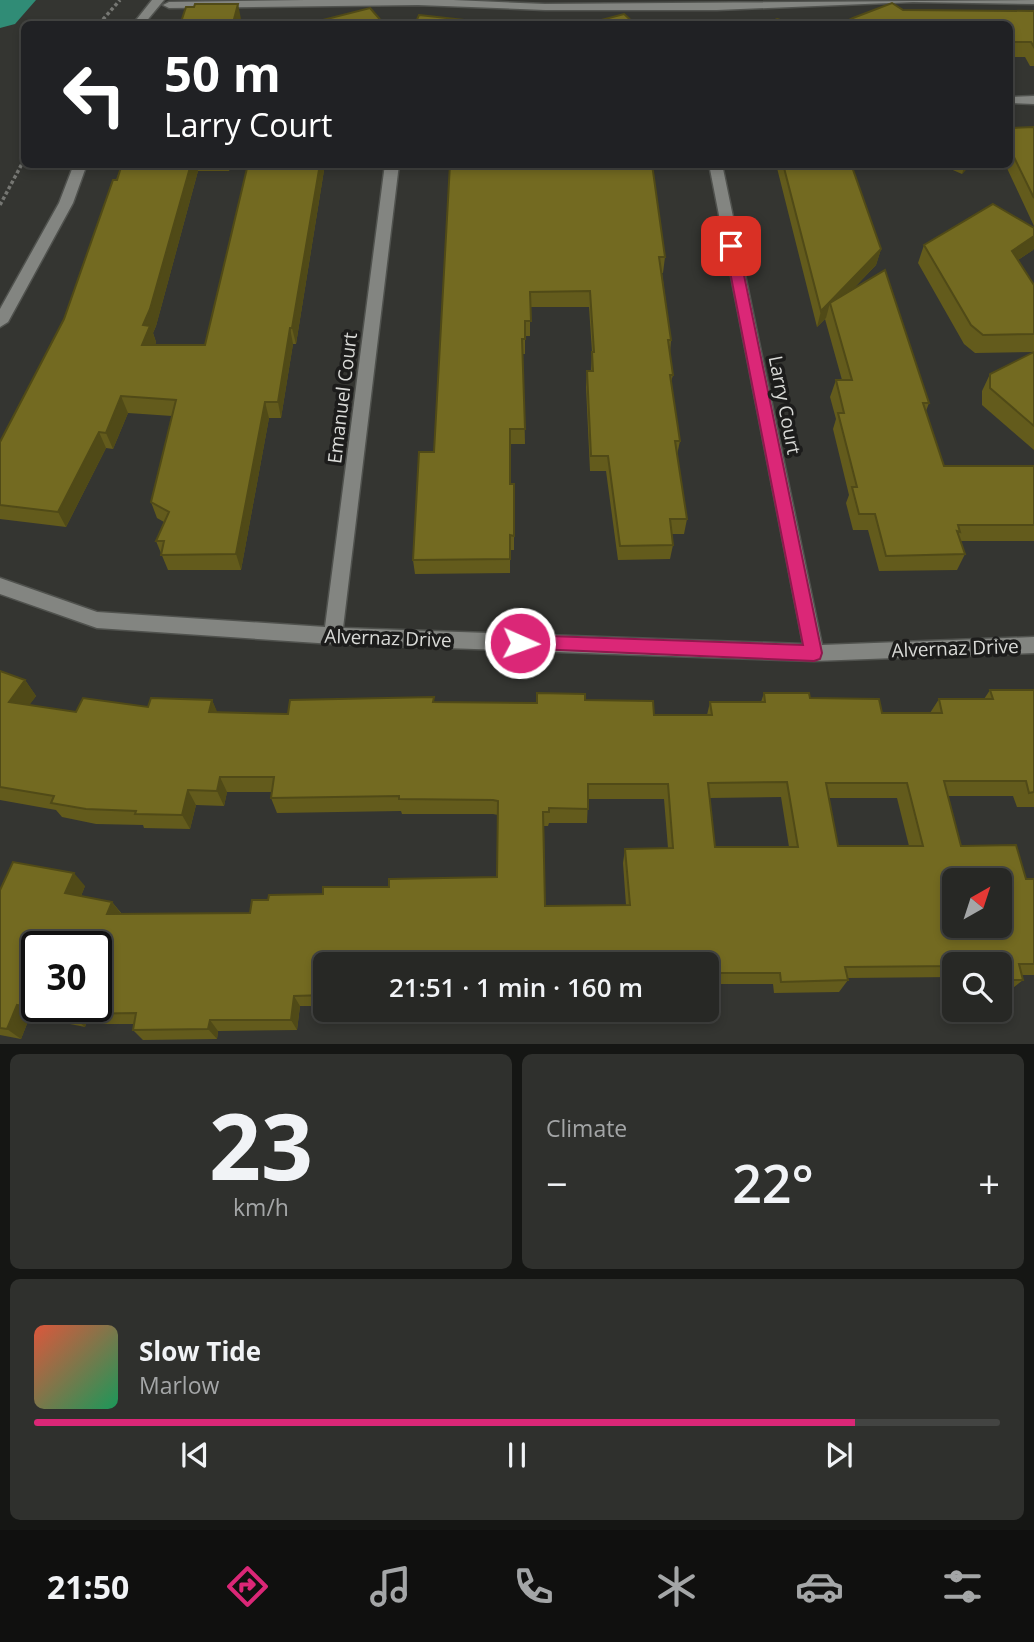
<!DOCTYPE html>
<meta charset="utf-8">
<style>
body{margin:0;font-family:"Open Sans",sans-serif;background:#2f302d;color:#f1f3f6;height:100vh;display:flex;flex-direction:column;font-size:26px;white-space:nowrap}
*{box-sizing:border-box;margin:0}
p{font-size:23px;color:#a4a6a7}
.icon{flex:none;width:38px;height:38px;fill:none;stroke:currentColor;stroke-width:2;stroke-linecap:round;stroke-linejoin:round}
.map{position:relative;height:1044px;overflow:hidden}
.side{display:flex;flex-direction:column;gap:10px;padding:10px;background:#151614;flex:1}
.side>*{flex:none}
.hud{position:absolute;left:21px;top:21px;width:992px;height:147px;border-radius:10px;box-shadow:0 4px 10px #0003,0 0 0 2px #434442;background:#202124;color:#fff;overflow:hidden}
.needle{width:46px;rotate:39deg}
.fabs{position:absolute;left:942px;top:868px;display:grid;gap:14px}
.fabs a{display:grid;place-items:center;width:70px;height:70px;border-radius:10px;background:#272825;box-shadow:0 4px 10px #0003,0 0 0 2px #434442;font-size:35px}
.speed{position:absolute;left:21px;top:931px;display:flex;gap:14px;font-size:35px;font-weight:700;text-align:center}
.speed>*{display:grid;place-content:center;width:91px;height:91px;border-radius:50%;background:#272825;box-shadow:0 4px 10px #0003,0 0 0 2px #434442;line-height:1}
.speed .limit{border:4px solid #111;border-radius:10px;background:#fff;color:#111}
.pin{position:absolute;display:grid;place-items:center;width:60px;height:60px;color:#fff;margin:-30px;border-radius:14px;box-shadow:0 4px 10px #0006}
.me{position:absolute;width:77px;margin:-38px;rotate:92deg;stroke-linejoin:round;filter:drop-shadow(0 0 5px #0008)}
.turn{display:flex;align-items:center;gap:24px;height:147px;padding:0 28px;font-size:32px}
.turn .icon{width:91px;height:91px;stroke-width:2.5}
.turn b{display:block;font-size:49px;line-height:60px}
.big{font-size:52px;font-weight:600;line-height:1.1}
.side .tile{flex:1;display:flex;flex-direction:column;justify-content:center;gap:10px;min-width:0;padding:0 24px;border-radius:10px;background:#2f302d}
.side .dial{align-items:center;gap:0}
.dial b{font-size:91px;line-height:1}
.song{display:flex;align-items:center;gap:21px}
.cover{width:84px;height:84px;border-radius:10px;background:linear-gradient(135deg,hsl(10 70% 55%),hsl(150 70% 35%))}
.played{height:7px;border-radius:4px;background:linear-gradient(90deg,#db2777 85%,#434442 85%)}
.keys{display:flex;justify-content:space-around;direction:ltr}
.heat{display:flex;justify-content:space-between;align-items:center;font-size:38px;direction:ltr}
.side .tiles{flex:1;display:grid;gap:10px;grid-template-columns:1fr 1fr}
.tile:last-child{grid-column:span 2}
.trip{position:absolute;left:313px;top:952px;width:406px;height:70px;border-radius:10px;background:#272825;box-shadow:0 4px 10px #0003,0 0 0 2px #434442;font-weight:600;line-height:70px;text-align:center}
.tab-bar{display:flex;height:112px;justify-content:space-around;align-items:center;background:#10100f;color:#a4a6a7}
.tab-bar .icon{width:49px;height:49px}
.tab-bar .active{color:#db2777}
.tab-bar b{font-size:32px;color:#f1f3f6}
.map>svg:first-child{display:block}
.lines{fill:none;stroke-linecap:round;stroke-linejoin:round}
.river{fill:#308c76;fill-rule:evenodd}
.minor-casing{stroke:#50524e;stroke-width:3}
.path{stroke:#757672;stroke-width:3.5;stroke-dasharray:3.5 2.5;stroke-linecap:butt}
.minor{fill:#838581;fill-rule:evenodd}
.wall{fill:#635b1c;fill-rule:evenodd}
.shaded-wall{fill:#504a17}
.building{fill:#736a21;stroke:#504a17;stroke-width:2;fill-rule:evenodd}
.route{fill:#db2777;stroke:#8e194d;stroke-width:2}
.labels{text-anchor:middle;stroke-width:7;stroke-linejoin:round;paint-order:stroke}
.street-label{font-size:19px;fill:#d9dad7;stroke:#1c1c1b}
</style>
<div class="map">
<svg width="1034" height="1044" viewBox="0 0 1034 1044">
<rect width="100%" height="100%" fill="#343531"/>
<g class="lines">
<polygon class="river" points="0,0 36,0 15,24 0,28"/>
<defs>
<g id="minor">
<polygon points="152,0 164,0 144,24 133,24"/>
<polygon points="305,0 453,0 545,4 1034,0 1034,4 913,2 717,10 545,10 418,5 169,8 163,5 169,2"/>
<polygon points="1034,96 1034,104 1010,103 1010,97"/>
<polygon points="74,164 87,164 73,203 8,322 0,327 0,309 59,203"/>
<polygon points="385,164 399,164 343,628 803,644 709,164 722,164 822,645 1034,637 1034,653 814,661 333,644 97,628 0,594 0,578 97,612 325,627"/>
</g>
</defs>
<use href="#minor" class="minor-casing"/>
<g class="path">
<polyline points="99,24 120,0"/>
<polyline points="0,205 24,160"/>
</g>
<use href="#minor" class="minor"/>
</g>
<g class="wall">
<polygon points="903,10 1034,11 1034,66 1030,66 1025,57 1010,57 1010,24"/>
<polygon points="1034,127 1034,226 1005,164 1010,164 1010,128"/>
<polygon points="122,164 232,164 229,171 198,171 156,326 153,333 156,342 155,345 205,345 325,164 296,344 293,344 281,418 269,418 241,570 168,570 156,541 164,522 157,518 151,502 172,416 128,413 113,449 106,448 66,527 0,519 0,442 64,319"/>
<polygon points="450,164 665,257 663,273 662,273 671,340 670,353 673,375 671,382 680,441 677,455 687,519 684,534 671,534 673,545 670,559 618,560 606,471 590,471 586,387 587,371 591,371 592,352 589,307 530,307 530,336 525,336 525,354 523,354 525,444 511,444 510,484 514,484 514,550 510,550 510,573 415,574 413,560 434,452"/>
<polygon points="776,164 851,164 881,249 876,265 853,289 929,403 926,411 944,466 1034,466 1034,541 961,541 965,554 957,570 879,571 868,530 853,530 846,503 849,495 833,429 836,419 830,397 836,380 842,380 825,319 826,318 817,327"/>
<polygon points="939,164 971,164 962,174"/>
<polygon points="1034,228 1034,248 1033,250 1018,260 1034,285 1034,450 982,405 982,391 990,374 1034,352 975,353 964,344 918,263 924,245"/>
<path d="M0,671L25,680L36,696L29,705L76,712L148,707L212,700L217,713L288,714L434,702L537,703L585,700L654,715H707L710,702H761L764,693L810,698L882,713H930L939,699H984L990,690H1034V807H1017L1013,796H948L961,846L1026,879H1034V975H1022L1023,980L1009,991H999V964H954V977L847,978L848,980L839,992L774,993L773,984H707V964H326V1006H300L297,1030L218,1031L217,1039L143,1040L133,1030L134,1024H86L85,1027L30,1016L21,1039L0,1035V890L85,886L81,896L112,902L122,914L250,913L268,900L323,894L497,877L498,815L493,814H402L401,811L277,813L271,798L272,792H227L224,806L196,805L190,829L144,828L143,825L96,824L62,817L56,810L0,800ZM781,797L789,847H715L709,798ZM828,798H897L909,846H838ZM588,799H664L668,848L625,849L623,863L626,905L545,906L544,826H548L549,823H587Z"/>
<polygon points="382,1010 485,1010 485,1024 434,1024 432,1018 385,1018"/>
</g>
<g class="shaded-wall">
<polygon points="238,4 241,19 240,24 233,23"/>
<polygon points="191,164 196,164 198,171 156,326 153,333 156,342 147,362 142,345 143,325"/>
<polygon points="320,164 325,164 296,344 292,328"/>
<polygon points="965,164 971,164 962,174"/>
<polygon points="1034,236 1034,248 1033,250 1004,269 1012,251"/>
<polygon points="881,249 876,265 832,311 830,303 826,318 817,327 821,311"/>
<polygon points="290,328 293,344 281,418 278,402"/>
<polygon points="121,396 128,413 113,449 106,433"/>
<polygon points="265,402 269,418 241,570 236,554"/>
<polygon points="99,432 106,448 66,527 58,512"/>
<polygon points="25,680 36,696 20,718 9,702"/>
<polygon points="212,700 219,716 209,712"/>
<polygon points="220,777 227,792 224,806 217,791"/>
<polygon points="188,790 196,805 190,829 182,815"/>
<polygon points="74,873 85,886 77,906 65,893"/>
<polygon points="112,902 122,915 107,914"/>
<polygon points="294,996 300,1006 297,1030 291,1020"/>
<polygon points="17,1005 30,1016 21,1039 7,1029"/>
<polygon points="74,1014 86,1024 85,1027 73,1017"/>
<polygon points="210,1020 218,1031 217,1039 208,1029"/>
</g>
<g class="building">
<polygon points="892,3 903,10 1034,11 1034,47 1031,42 1010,42 1010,24 841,24 853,18"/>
<polygon points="195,4 238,4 233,23 252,23 251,24 169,24 169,22 181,22 186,7 194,7"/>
<polygon points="370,8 384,24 307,24"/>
<polygon points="624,14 635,24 586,24"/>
<polygon points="419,15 474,21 472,24 415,24"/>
<polygon points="777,19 793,24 754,24 762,20 769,23"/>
<polygon points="1034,127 1034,198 1010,149 1010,128"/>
<polygon points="122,164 191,164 150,309 143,325 150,326 142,345 205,345 248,164 320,164 292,328 290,328 278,402 265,402 236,554 161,555 164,541 156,541 169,512 151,502 176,400 121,396 106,433 99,432 58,512 0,505 0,442 64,319 113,180 117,180"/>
<polygon points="450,164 652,164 665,257 659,257 671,340 668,340 673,375 670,375 680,441 675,441 687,519 670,519 673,545 620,546 608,456 591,456 587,371 593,371 592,352 594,352 590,291 530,292 531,321 525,321 525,339 522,339 525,429 510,429 510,484 514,484 514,536 510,535 510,559 413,560 419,452 434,452"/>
<polygon points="783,164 851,164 881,249 821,311"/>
<polygon points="993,204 1034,228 1034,236 1012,251 1034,285 1034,334 983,335 971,325 924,245"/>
<polygon points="885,270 929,403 923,403 944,466 1034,466 1034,525 958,525 960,532 957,531 965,554 886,556 875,514 859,514 852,487 857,487 838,413 844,413 836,380 852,380 830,303"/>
<polygon points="1034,352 1034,426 990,388 990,374"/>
<path d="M0,671L25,680L9,702L76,712L83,698L148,707L151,698L212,700L209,712L288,714L290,700L434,697L433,702L537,703V693L585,694V700L653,701L654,715H712L710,702H765L764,693H809L810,698L879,699L882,713H942L939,699H993L990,690H1034V792L1029,793L1026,781H944L961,846L1016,845L1026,879H1034V964H1019L1023,980H999V964H954V966L845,967L848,980L781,982L780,973H707V964H326V995L294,996L291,1020H210L208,1029L133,1030L136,1013L74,1014L73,1017L17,1005L7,1029L0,1028V890L13,862L74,873L65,893L112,902L107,914L250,913L252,900H268L269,895L323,894V887H389V879L497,877L498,801L493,800L399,799V796L271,798L274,777H220L217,791L188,790L182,815L135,814L136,811L86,809L51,803L54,796L0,787ZM787,782L798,847H715L708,783ZM826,783H907L923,846H838ZM588,784H668L673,848L625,849L630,905L545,906L543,812H549V808L588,809ZM954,880H999V926H954ZM37,947H96V1006H37Z"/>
<polygon points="432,1010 484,1010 484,1013 431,1014"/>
</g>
<polygon class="route" points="731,242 738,246 822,653 820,659 814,661 513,648 511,643 513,638 520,635 803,645 725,246"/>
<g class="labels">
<g class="street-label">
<text transform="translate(342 398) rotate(-83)" y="7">Emanuel Court</text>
<text transform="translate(785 405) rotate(79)" y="7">Larry Court</text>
<text transform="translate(388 638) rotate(2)" y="7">Alvernaz Drive</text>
<text transform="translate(955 648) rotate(-2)" y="7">Alvernaz Drive</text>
</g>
</g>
</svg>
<div class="fabs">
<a><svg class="needle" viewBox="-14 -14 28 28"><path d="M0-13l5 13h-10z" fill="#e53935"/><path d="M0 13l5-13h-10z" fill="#a4a6a7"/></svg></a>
<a><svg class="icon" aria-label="search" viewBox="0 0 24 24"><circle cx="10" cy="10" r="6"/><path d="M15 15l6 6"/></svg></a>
</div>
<div class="speed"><div class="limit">30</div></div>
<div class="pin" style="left:731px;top:246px;background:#d93025"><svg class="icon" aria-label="arrive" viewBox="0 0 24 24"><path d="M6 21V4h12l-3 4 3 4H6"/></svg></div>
<svg class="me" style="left:520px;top:643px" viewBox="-20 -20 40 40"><circle r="17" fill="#db2777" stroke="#fff" stroke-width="3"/><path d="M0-11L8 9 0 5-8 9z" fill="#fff"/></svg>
<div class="trip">21:51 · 1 min · 160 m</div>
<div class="hud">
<div class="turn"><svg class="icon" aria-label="left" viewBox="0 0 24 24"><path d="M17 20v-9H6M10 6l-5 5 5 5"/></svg><div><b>50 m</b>Larry Court</div></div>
</div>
</div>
<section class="side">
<div class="tiles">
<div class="tile dial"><b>23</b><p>km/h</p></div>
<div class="tile"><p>Climate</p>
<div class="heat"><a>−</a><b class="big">22°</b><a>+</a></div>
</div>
<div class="tile">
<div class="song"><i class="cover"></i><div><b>Slow Tide</b><p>Marlow</p></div></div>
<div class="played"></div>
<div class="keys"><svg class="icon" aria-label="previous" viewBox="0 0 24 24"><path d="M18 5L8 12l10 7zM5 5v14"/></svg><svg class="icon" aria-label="pause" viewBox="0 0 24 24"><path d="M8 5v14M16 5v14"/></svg><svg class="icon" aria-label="next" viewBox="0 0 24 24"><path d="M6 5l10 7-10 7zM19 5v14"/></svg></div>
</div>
</div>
</section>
<nav class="tab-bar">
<b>21:50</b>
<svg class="icon active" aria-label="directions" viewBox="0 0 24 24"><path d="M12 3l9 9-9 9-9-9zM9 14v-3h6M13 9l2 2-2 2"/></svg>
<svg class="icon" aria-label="music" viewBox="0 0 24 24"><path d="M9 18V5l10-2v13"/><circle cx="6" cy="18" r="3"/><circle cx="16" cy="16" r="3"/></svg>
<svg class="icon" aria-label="phone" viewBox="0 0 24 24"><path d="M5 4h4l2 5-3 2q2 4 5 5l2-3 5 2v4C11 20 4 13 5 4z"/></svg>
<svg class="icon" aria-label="climate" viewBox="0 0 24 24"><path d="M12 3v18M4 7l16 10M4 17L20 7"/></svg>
<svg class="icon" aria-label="car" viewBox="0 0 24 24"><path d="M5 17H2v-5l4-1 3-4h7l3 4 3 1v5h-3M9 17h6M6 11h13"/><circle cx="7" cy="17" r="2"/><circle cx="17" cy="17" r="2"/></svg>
<svg class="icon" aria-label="filters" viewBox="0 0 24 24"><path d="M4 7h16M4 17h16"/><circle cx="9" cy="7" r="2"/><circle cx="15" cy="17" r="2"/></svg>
</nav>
